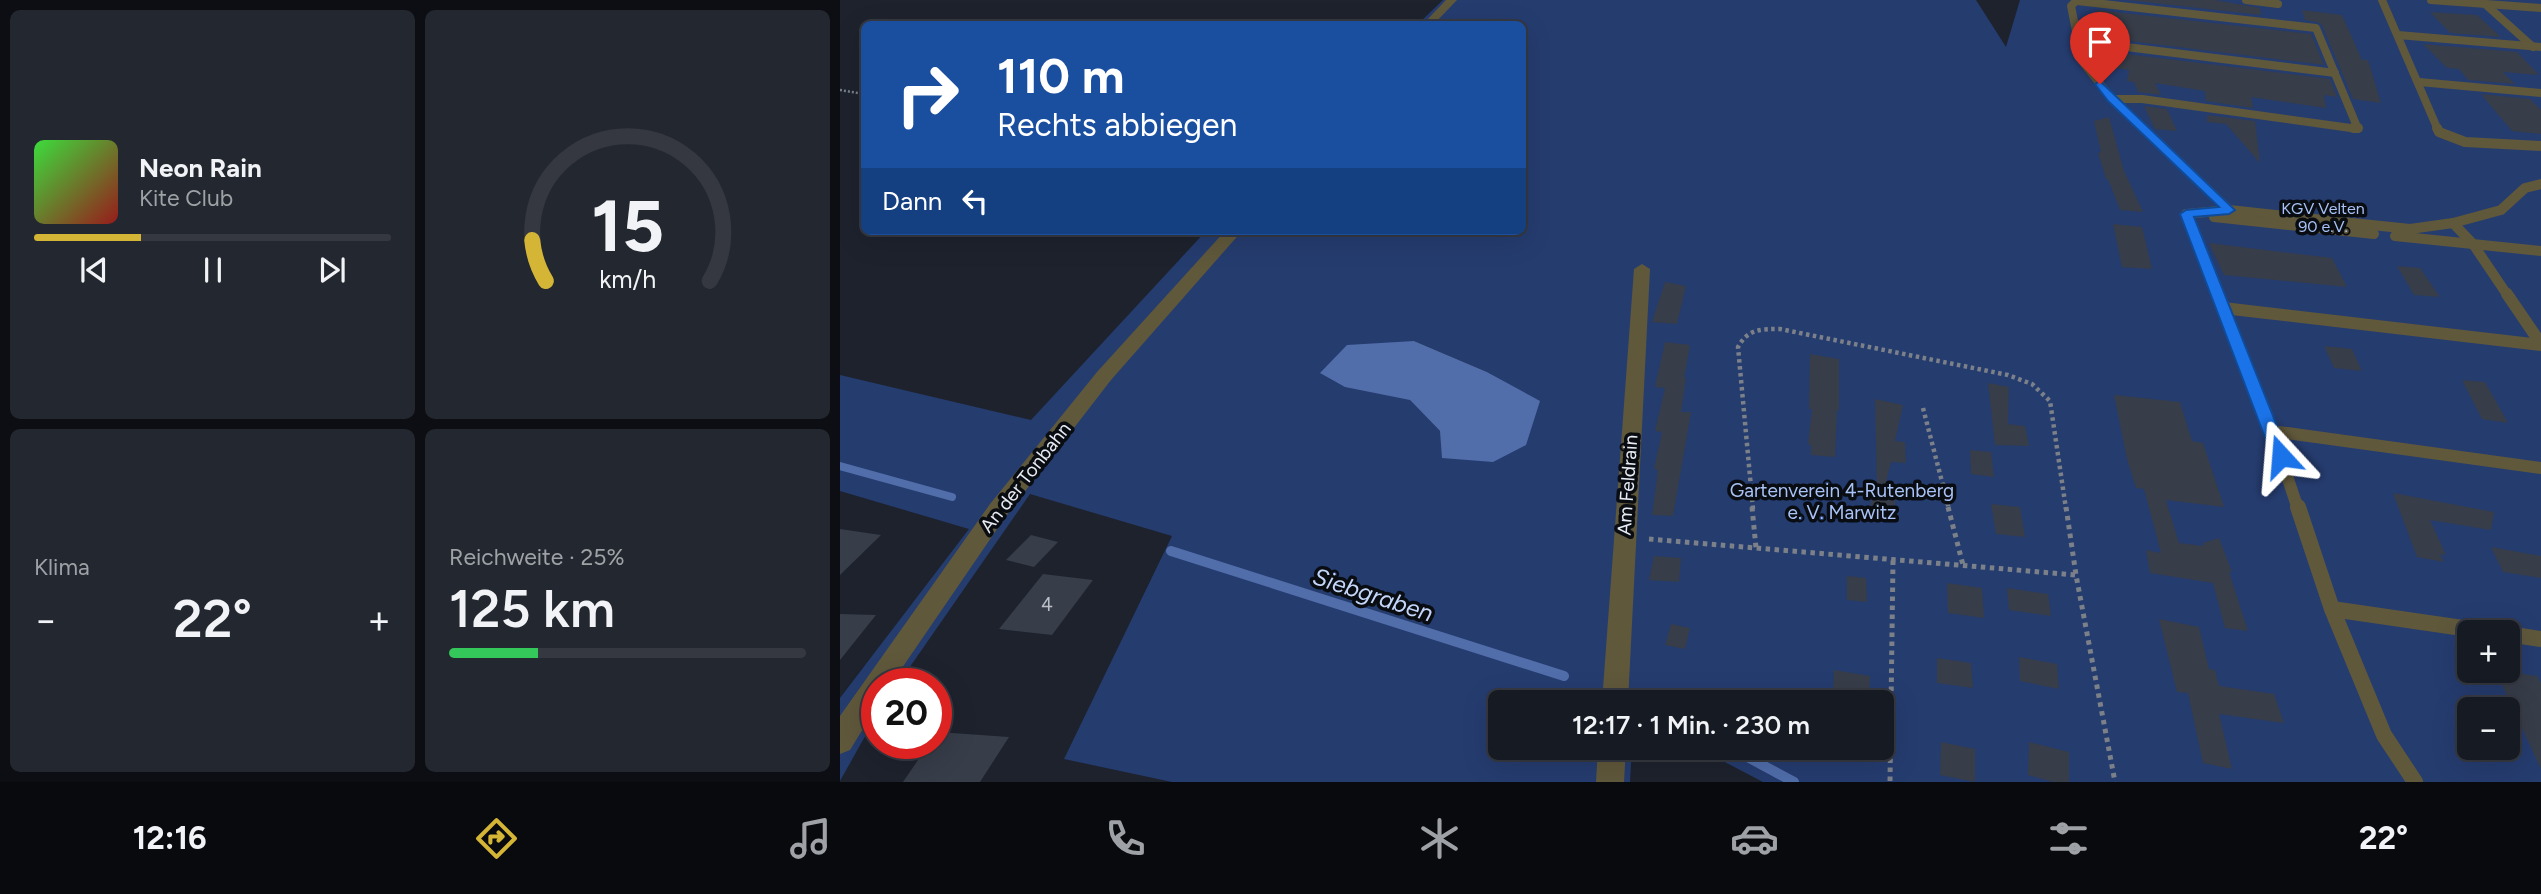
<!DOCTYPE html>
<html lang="de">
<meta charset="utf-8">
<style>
body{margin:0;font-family:Figtree,sans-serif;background:#23272f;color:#f1f3f6;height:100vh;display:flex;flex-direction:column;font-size:26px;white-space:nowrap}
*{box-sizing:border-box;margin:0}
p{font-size:23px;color:#9ea1a5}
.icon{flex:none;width:38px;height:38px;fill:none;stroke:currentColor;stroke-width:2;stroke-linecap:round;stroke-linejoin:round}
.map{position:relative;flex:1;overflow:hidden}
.side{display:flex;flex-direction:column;gap:10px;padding:10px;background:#0c0e13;width:840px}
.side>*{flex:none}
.banner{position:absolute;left:21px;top:21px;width:665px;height:214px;border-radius:10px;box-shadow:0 7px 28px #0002,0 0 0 2px #353840;background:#1a4fa0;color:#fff;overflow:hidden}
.fabs{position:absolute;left:1617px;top:620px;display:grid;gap:14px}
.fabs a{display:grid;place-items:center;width:63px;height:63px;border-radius:10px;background:#161a22;box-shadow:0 7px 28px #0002,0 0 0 2px #353840;font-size:35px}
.speed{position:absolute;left:21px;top:668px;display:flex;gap:14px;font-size:35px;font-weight:700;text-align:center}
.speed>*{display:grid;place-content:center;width:91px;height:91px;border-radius:50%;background:#161a22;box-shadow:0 7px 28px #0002,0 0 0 2px #353840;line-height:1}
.speed .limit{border:10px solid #d22;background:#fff;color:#111}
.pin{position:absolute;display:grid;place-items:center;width:60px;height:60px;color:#fff;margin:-72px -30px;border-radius:50% 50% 50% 0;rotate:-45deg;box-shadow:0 0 7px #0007}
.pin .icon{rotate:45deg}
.me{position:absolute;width:77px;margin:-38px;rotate:341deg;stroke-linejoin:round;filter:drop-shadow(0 0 5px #0008)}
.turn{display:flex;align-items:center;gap:24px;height:147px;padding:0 21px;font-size:32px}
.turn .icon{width:91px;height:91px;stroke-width:2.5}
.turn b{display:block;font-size:49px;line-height:60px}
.then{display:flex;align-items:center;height:66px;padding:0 21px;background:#0003;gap:14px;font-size:26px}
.big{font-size:52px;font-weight:600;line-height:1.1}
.side .tile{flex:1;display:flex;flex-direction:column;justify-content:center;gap:10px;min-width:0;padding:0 24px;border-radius:10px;background:#23272f}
.side .dial{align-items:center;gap:0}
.dial svg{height:182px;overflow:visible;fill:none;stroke:#353840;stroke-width:7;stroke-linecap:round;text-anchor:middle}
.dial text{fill:#f1f3f6;stroke:none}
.song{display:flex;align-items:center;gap:21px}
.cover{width:84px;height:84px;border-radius:10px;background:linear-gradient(135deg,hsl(120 70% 55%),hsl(0 70% 35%))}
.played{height:7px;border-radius:4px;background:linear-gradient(90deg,#d5b535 30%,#353840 30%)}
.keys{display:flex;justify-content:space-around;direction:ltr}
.heat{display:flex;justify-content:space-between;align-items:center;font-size:38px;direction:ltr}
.charge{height:10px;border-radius:5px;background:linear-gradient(90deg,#34c759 25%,#353840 0)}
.side .tiles{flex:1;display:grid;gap:10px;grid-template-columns:repeat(2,1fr)}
.trip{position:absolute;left:648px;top:690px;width:406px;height:70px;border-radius:10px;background:#161a22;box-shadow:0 7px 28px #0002,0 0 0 2px #353840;font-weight:600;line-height:70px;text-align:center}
.tab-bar{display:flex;height:112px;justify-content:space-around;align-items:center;background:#090a0e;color:#9ea1a5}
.tab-bar .icon{width:49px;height:49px}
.tab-bar .current{color:#d5b535}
.tab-bar b{font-size:32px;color:#f1f3f6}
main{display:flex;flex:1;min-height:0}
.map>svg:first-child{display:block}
.green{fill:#253c6f;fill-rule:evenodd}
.water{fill:#516eab}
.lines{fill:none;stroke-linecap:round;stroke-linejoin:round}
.stream-far1{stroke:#516eab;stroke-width:8}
.stream{stroke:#516eab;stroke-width:10}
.building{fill:#373d49}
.path-far2{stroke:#7b8089;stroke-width:2.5;stroke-dasharray:2 2;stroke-linecap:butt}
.path-far1{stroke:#7b8089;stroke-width:4.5;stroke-dasharray:3.5 3.5;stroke-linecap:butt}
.path{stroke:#7b8089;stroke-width:5;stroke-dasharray:4.5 4.5;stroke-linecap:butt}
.service-far3{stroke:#60583b;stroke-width:8}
.service-far2{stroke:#60583b;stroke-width:10}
.service-far1{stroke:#60583b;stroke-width:12}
.service{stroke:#60583b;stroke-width:16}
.minor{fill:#60583b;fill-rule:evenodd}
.route{fill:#1a73e8;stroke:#114b97;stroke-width:2}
.labels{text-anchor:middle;stroke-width:7;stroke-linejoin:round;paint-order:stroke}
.far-park-label{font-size:16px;fill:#a9c3f7;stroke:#090c11}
.street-label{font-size:19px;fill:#e7ebf3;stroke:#090c11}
.park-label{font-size:19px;fill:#a9c3f7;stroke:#090c11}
.near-number-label{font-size:19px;fill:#bbc0c8}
.near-water-label{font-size:24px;font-style:italic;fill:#c4d6f9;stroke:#090c11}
</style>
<main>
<section class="side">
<div class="tiles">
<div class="tile">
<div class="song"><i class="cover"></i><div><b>Neon Rain</b><p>Kite Club</p></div></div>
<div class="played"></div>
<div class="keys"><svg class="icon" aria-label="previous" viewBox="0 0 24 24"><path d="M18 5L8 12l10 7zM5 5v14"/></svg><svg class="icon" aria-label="pause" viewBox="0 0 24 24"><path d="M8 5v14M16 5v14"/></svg><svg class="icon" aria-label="next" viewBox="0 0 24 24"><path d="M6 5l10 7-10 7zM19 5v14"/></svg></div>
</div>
<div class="tile dial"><svg viewBox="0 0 100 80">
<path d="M14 69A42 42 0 1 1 86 69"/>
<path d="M14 69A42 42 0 0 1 8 51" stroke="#d5b535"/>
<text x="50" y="56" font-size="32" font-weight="700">15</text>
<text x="50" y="72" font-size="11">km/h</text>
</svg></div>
<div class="tile"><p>Klima</p>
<div class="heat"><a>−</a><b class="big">22°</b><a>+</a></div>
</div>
<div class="tile"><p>Reichweite · 25%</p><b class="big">125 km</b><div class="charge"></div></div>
</div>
</section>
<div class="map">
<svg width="1701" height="782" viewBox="0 0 1701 782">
<rect width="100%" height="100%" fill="#1d222d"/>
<path class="green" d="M603,0H1136L1166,47L1180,0H1701V782H923L856,747H1041V702H660V747H792L790,782H332L224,759L332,536L190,494L58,684H37V715L0,781V698L129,529L0,491V375L191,420L366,231H682V24H578ZM574,341L647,372L699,401L600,431L570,400ZM1629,632H1668V670H1629ZM1629,709H1668V747H1629Z"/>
<polygon class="water" points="574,341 647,372 700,401 686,445 653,462 602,458 600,431 570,400 505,387 480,373 507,345"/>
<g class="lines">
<polyline class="stream-far1" points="0,466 112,497"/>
<g class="stream">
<polyline points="331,551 724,676"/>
<polyline points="889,747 954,782"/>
</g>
</g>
<g class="building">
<polygon points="1287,0 1375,0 1420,8 1421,15"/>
<polygon points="1257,10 1471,34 1484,65 1256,37"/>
<polygon points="1462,10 1502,15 1522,60 1528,60 1541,103 1513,99 1482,25 1477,22 1465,20"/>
<polygon points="1590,12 1637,15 1661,37 1610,33"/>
<polygon points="1583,44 1677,52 1699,75 1663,72 1675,84 1628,80 1619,69 1607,68"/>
<polygon points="1254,50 1490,79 1497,97 1484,95 1486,108 1411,97 1413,108 1366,101 1365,91 1315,83 1321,95 1298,92 1294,82 1287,81 1289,70 1253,65"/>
<polygon points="1641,94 1690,99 1701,110 1701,134 1672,131"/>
<polygon points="1304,106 1327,109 1337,131 1315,129"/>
<polygon points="1367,115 1415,121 1420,163 1386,124 1367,122"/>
<polygon points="1269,117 1284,171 1303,212 1280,210 1268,179 1266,179 1258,153 1261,152 1254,121"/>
<polygon points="1273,224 1302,227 1312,269 1282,267"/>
<polygon points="1369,243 1492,258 1507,287 1384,275"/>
<polygon points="1557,266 1580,268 1600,297 1574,295"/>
<polygon points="825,282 846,286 837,324 812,322"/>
<polygon points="825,342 850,345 844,378 846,378 841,412 851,412 833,516 812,515 818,470 814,469 822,432 815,431 825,388 815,387"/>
<polygon points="1484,346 1512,349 1522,371 1494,368"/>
<polygon points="970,354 999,359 999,411 997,410 995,457 971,455 971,445 968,444 972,409 969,409"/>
<polygon points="1622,380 1645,382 1668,423 1642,419"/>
<polygon points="1148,383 1169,387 1168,424 1185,426 1189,446 1155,445"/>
<polygon points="1274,395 1340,402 1352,441 1363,443 1384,507 1326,500 1339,543 1364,546 1363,543 1379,538 1392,572 1389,572 1408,631 1385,628 1373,583 1310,573 1306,550 1321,553 1304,489 1296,488 1287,459"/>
<polygon points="1035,399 1063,405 1055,441 1065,442 1066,463 1051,462 1044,491 1037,490"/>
<polygon points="1130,450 1151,452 1154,477 1131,474"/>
<polygon points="1553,493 1654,512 1651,530 1590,520 1606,555 1600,554 1604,562 1577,557"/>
<polygon points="1031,498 1055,500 1055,521 1031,519"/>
<polygon points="1151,504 1180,507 1185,537 1156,534"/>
<polygon points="0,529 41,535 0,575"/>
<polygon points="191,535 218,542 194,567 166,560"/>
<polygon points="1651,547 1701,556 1701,578 1663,572"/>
<polygon points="814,556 841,558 839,582 809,580"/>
<polygon points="203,574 253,580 212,635 159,629"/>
<polygon points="1007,576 1026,578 1027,602 1007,600"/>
<polygon points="1107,583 1142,588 1144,618 1108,613"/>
<polygon points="1167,588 1208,594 1211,616 1169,610"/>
<polygon points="0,614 36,615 0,660"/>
<polygon points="1319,619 1359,627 1369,669 1375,670 1379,686 1434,694 1444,723 1379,714 1392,769 1363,763 1348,693 1337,692"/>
<polygon points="831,624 850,628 845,649 825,645"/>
<polygon points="1179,657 1217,664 1219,689 1180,681"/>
<polygon points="1097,658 1131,663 1133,688 1097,683"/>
<polygon points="994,670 1030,676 1029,702 993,698"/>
<polygon points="1655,670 1697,676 1701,683 1701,769"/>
<polygon points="98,732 169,737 140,782 63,782 89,744 96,744"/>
<polygon points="1101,742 1135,749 1135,782 1100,775"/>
<polygon points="1189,742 1229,752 1229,782 1213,782 1188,775"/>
</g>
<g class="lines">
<polyline class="path-far2" points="0,90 24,94"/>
<g class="path-far1">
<polyline points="1083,408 1109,509"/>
<path d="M913,509L898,347C908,329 920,329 940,329L1168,375L1192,384L1210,401L1226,509"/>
</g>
<g class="path">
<polyline points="912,507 916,548"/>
<polyline points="1108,507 1123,565"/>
<polyline points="1226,507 1236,575"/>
<polyline points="809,539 1236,575 1275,782"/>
<polyline points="1050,781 1053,560"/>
</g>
<g class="service-far3">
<polyline points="1237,0 1231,6 1238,41 1237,55 1272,99 1305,130"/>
<polyline points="1406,0 1438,4"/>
<polyline points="1542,0 1598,130"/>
<polyline points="1591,0 1701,8"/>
<polyline points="1237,1 1476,28 1518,129 1302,99 1272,99"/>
<polyline points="1644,3 1693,47"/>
<polyline points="1558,35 1701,47"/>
<polyline points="1238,41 1495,73"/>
<polyline points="1579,82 1701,93"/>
</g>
<g class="service-far2">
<polyline points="1303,128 1389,210 1570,229 1613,223 1661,210 1685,188 1701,184"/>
<polyline points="1513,128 1518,128"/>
<polyline points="1597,128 1599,132 1625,142 1701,146"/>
<polyline points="1374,217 1534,234"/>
<polyline points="1613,223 1633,244 1668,296"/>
<polyline points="1555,236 1701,251"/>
<polyline points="1379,296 1346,214 1389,210"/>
</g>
<g class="service-far1">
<polyline points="1378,294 1432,431 1458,509"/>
<polyline points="1667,294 1701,344"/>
<polyline points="1383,308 1701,345"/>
<polyline points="1432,431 1701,468"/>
</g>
<g class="service">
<polyline points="1458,507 1492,609 1544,735 1575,782"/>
<polyline points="1492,609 1650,632"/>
<polyline points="1668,634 1701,639"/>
</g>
<g class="minor">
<polygon points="606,0 617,0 594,24 583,24"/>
<polygon points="385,231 402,231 271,380 166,516 51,684 37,684 37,706 10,750 0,754 0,716 150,504 257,372"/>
<polygon points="802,264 810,269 788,702 762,702 794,269"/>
<polygon points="758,747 786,747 784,782 756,782"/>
</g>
</g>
<polygon class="route" points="1260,81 1395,210 1389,214 1354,217 1449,456 1447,461 1441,462 1432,456 1340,214 1346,210 1379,207 1268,101 1255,84"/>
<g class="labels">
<g class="far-park-label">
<text x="1483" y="214">KGV Velten<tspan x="1483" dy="18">90 e.V.</tspan></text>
</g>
<g class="street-label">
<text transform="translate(185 477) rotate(-52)" y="7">An der Tonbahn</text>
<text transform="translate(787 485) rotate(-86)" y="7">Am Feldrain</text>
</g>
<g class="park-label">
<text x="1002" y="497">Gartenverein 4-Rutenberg<tspan x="1002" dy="22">e. V. Marwitz</tspan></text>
</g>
<g class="near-number-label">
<text x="207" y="611">4</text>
</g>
<g class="near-water-label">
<text transform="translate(533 595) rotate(18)" y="8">Siebgraben</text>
</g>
</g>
</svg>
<div class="fabs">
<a>+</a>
<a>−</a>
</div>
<div class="speed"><div class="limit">20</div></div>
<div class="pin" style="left:1260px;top:84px;background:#d93025"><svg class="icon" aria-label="arrive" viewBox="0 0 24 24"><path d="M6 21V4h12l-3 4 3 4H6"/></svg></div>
<svg class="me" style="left:1441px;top:456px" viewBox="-20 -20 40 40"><path d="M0-17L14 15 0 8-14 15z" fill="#1a73e8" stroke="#fff" stroke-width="4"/></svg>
<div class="trip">12:17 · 1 Min. · 230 m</div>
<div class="banner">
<div class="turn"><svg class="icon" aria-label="right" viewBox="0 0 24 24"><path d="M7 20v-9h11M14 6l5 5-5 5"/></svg><div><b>110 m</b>Rechts abbiegen</div></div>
<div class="then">Dann<svg class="icon" aria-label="left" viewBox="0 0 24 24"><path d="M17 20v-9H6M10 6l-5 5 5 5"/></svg></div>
</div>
</div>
</main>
<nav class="tab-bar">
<b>12:16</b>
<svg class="icon current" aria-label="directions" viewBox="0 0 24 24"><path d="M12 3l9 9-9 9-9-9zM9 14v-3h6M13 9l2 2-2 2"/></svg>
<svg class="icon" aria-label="music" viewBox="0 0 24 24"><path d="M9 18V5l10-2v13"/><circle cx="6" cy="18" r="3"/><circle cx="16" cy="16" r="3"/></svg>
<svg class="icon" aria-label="phone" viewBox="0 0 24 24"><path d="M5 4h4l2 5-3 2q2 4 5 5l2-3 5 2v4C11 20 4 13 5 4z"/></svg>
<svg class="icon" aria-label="climate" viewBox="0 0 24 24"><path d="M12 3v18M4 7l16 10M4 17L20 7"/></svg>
<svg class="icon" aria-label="car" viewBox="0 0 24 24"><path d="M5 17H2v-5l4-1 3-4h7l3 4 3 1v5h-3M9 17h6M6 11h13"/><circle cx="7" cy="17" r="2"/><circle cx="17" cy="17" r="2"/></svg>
<svg class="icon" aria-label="filters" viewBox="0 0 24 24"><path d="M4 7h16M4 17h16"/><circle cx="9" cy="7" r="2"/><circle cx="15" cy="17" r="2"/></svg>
<b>22°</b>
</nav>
